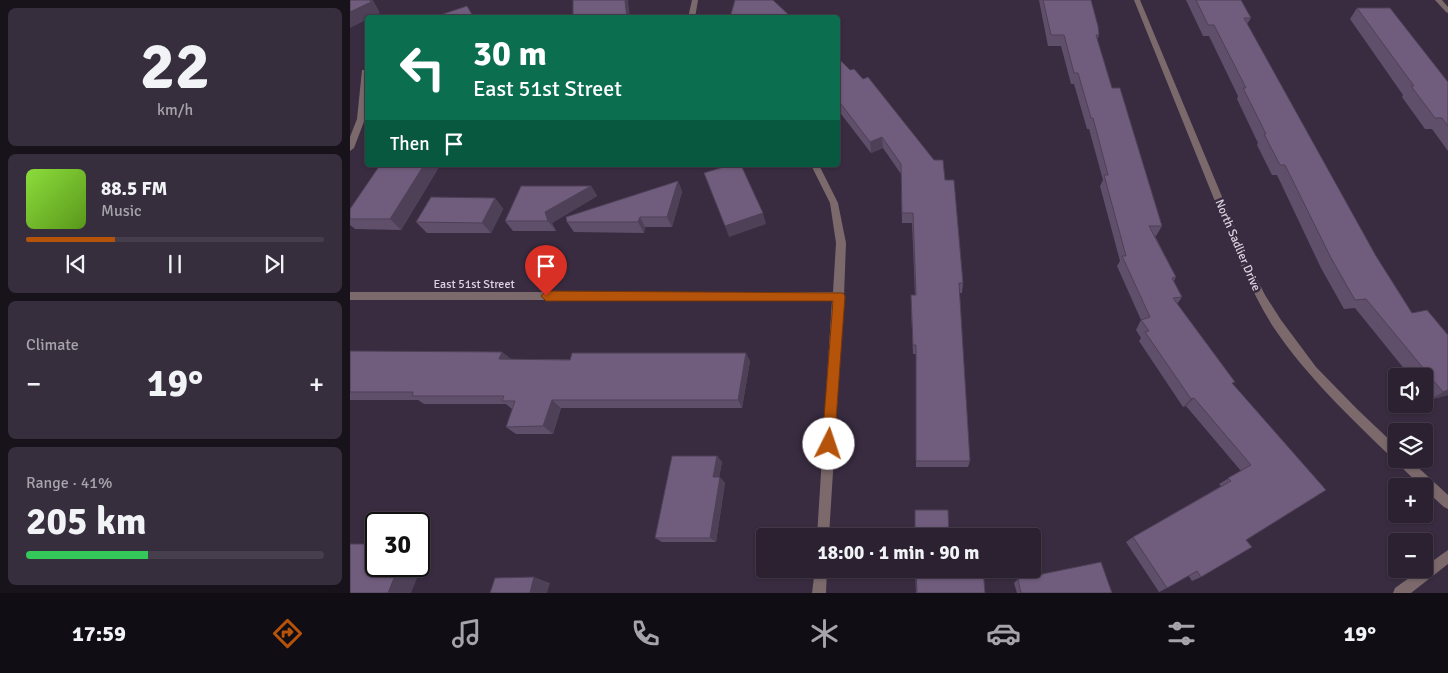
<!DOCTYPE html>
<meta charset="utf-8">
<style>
body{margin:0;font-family:Signika,sans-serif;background:#372e3d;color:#f1f3f6;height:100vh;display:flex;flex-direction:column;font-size:19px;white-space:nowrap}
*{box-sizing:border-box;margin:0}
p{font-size:16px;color:#a6a3ab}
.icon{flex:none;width:28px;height:28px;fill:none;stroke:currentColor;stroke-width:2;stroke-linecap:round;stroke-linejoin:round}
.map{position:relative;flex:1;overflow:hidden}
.details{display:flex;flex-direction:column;gap:8px;padding:8px;background:#18121b;width:350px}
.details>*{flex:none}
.banner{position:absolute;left:15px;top:15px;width:475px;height:152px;border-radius:5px;box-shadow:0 1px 4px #0004,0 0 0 1px #473e4d;background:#0b6e4f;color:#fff;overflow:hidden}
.fabs{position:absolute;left:1038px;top:368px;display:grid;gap:10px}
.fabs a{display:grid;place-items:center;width:45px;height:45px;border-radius:5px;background:#2b2131;box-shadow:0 1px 4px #0004,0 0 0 1px #473e4d;font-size:25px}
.speed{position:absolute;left:15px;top:512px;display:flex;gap:10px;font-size:25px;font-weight:700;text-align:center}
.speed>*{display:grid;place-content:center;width:65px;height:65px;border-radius:50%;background:#2b2131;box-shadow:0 1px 4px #0004,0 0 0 1px #473e4d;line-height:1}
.speed .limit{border:2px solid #111;border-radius:8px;background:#fff;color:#111}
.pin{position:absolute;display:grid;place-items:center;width:42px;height:42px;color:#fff;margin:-51px -21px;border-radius:50% 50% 50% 0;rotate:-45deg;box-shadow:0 0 5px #0007}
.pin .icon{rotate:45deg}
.me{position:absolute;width:55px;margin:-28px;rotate:4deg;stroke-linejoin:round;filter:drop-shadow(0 0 4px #0008)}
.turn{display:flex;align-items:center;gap:18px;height:105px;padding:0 25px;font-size:22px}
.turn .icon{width:65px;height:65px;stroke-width:2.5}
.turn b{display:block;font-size:35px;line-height:42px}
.then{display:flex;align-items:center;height:48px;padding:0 25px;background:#0003;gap:10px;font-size:19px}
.big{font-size:38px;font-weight:700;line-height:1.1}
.details .card{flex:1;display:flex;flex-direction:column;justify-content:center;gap:8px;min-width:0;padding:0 18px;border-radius:8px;background:#372e3d}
.details .dial{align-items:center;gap:0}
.dial b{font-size:65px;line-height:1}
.song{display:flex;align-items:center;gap:15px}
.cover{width:60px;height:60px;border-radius:8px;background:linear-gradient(135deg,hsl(90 70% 55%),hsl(90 70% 35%))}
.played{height:5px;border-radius:2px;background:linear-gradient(90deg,#b45309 30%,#473e4d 30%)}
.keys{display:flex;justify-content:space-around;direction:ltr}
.heat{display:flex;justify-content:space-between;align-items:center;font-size:28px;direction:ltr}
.charge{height:8px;border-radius:4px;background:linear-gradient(90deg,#34c759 41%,#473e4d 0)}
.trip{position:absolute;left:406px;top:528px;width:285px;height:50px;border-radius:5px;background:#2b2131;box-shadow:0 1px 4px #0004,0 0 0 1px #473e4d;font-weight:700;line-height:50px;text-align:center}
.dock{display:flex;height:80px;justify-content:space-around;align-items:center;background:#110d14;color:#a6a3ab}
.dock .icon{width:35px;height:35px}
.dock .on{color:#b45309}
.dock b{font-size:22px;color:#f1f3f6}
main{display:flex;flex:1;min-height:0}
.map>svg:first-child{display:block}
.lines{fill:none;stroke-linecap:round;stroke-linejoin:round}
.minor{fill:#7c696c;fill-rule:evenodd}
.tertiary{fill:#7c696c;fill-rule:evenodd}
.wall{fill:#604f6b}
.shaded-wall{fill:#4e4057}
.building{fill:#705c7c;stroke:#4e4057}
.route{fill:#b45309;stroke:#753606}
.labels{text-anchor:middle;stroke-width:5;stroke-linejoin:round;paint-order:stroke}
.street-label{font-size:12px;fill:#ddd4e2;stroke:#392c41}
</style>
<main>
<section class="details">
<div class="card dial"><b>22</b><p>km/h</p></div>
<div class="card">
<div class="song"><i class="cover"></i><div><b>88.5 FM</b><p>Music</p></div></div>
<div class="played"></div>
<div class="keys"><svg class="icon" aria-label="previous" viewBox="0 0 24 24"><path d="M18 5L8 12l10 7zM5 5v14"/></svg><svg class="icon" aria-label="pause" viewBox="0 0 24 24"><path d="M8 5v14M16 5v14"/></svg><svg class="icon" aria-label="next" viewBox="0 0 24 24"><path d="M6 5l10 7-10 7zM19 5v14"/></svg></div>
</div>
<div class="card"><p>Climate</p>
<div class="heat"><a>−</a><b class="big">19°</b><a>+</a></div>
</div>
<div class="card"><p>Range · 41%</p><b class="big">205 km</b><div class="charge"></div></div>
</section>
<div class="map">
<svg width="1098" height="593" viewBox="0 0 1098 593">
<rect width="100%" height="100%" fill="#392c41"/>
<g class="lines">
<g class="minor">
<polygon points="342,0 348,0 345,18 338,18"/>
<path d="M784,0H790L903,271L915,295L931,320L966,367L1007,409L1046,446V459H1059L1098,495V509L1094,507L1074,489V486H1071L1047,463L1045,459L1042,458C1000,417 957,377 924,328C912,310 903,290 893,271Z"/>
<polygon points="12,70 18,70 15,119 4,148 0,151 0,137 7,119"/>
<polygon points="461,165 469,165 488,203 496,243 494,296 479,536 467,536 482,300 0,300 0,292 483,292 486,243 480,203"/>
<polygon points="1098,550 1098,564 1061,593 1043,593 1045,588"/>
<polygon points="465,569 477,569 476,593 462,593"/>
</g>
<polygon class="tertiary" points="1085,0 1092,0 1098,7 1098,13 1096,12"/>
</g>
<g class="wall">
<polygon points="689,0 741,0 749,35 747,40 762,88 812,226 806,236 805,236 826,277 824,281 832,297 827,304 883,385 976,490 896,540 851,577 842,581 838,575 817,588 809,592 776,542 783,537 871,486 869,484 891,471 836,406 833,407 789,341 791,338 786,330 791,320 767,266 770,261 750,186 753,180 739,129 737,129 724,84 721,84 711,46 698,46"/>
<polygon points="836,0 891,0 901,18 897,24 1098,395 1079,400 1074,393 1074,376 1060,376 1005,308 994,309 971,268 927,175 922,175 907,145 908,143 887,99 888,96 859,36 853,36"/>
<polygon points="1007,8 1098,82 1098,151 1082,129 1075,129 1052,97 1053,95 1000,19"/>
<polygon points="488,58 595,180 613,283 612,293 609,293 620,461 618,467 566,467 566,354 563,354 561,305 561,295 565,295 562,223 552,223 551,174 533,148 521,153 488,110"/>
<polygon points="88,165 89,167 51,230 5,229 0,225 0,209"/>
<polygon points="328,181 332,192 322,227 295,227 294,233 224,232 217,222"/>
<polygon points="241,186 247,196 202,223 206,231 163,231 155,221"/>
<polygon points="145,198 153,209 141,233 77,233 66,222"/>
<polygon points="0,351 152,352 161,359 400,361 392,408 211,408 203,434 166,434 156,427 162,409 156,404 74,404 68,400 0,400"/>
<polygon points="367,456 372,462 369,477 375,483 366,542 312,542 305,538"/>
<polygon points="565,510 599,536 565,536"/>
<polygon points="565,569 633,569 635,593 566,593"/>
<polygon points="668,579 762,593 667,593 664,583"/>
</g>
<g class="shaded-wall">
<polygon points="20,0 23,0 30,13 20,18 18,18 18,19 0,28 0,12"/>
<polygon points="275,0 278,0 280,18 277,18"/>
<polygon points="532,137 533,148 521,153 520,142"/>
<polygon points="74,165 88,165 89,167 51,230 40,219"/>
<polygon points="328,181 332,192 322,227 317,217"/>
<polygon points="241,186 247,196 202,223 206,231 198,221 195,212"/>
<polygon points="145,198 153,209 141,233 132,223"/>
<polygon points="413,213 416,224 379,237 375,226"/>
<polygon points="290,217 295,227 294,233 288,222"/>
<polygon points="152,352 162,360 149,359"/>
<polygon points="396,353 400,361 392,408 388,400"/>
<polygon points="1098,390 1098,395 1079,400 1093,392"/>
<polygon points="844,398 836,406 833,407 841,399"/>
<polygon points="202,400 211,408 203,434 193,426"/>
<polygon points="367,456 372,462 368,483 363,477"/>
<polygon points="370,477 375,483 366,542 360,538"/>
<polygon points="69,554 76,556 61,593 38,593 49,566 69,566"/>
<polygon points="184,577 200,583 197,593 180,593"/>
</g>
<g class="building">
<polygon points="0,0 20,0 21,2 0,12"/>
<polygon points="223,0 275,0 277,18 223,18"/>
<polygon points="385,0 423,0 442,18 384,18 381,14"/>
<polygon points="693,0 741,0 748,26 749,35 746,35 762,88 770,88 812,226 799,226 826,277 822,278 832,297 823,298 885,382 882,383 976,490 896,540 902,547 851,577 847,571 817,588 783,537 881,481 878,478 901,465 844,398 841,399 795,332 799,331 791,320 800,317 772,256 776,256 754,175 758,175 743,118 741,118 728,73 724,73 714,35 701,35"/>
<polygon points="846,0 891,0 901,18 894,18 1026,256 1062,313 1077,310 1098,335 1098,390 1093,392 1016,299 1005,300 981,258 935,165 930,165 914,134 916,134 893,88 896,88 864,25 858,25"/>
<polygon points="117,6 124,18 88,18 87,16"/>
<polygon points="1007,8 1040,8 1098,82 1098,126 1092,118 1085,118 1061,86 1064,86"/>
<polygon points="488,58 500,70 504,69 513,79 518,77 584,160 593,160 595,180 604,180 613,283 609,283 620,461 566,461 566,345 563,345 561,295 566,295 563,213 552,213 551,164 532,137 520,142 488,100"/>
<polygon points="30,165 74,165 40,219 0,219 0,209"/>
<polygon points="380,165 391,165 413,213 375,226 354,173"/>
<polygon points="328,181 317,217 290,217 288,222 217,222 216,217"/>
<polygon points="171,186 241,186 195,212 198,221 155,221"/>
<polygon points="81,197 145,198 132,223 66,222"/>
<polygon points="0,351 152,352 149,359 220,360 222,353 396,353 388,400 202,400 193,426 156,427 165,401 152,401 154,396 62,396 63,392 0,392"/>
<polygon points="322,456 367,456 363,477 370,477 360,538 305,538"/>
<polygon points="565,510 598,510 599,536 565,536"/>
<polygon points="0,544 26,544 26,566 49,566 38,593 0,593"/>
<polygon points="751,562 762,593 671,593 668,579"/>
<polygon points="566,569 633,569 635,593 567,593"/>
<polygon points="184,577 180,593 140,593 145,578"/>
</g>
<polygon class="route" points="196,291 493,293 495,296 484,448 479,450 474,448 472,444 483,301 196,301 191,296"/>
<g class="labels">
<g class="street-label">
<text transform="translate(888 245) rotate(67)" y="4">North Sadlier Drive</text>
<text x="124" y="288">East 51st Street</text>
</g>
</g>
</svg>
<div class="fabs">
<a><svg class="icon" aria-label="sound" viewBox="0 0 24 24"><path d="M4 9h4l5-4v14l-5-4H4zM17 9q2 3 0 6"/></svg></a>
<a><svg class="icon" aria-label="layers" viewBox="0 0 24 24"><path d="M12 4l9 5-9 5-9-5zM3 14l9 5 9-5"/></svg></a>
<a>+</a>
<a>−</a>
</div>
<div class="speed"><div class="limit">30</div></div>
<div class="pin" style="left:196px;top:296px;background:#d93025"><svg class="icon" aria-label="arrive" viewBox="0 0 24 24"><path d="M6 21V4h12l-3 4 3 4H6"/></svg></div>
<svg class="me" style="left:479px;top:444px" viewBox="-20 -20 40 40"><circle r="19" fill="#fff"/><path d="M0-13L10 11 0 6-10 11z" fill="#b45309"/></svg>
<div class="trip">18:00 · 1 min · 90 m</div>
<div class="banner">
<div class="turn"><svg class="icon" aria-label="left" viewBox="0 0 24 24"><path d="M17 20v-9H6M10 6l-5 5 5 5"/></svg><div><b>30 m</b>East 51st Street</div></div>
<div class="then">Then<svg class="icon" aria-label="arrive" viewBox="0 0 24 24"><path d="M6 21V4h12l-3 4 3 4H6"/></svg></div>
</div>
</div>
</main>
<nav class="dock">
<b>17:59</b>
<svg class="icon on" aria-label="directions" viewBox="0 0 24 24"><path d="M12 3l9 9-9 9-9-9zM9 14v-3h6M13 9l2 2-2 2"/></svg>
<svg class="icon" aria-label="music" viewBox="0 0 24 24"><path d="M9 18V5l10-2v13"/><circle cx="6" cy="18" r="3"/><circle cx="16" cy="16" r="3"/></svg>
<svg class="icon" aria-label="phone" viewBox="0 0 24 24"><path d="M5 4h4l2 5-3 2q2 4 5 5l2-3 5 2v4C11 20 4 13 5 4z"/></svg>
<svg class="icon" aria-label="climate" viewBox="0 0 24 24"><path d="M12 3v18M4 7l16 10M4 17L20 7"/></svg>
<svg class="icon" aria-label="car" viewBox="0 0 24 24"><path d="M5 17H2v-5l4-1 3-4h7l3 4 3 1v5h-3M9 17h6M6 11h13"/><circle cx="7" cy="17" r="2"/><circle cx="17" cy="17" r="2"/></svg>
<svg class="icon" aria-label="filters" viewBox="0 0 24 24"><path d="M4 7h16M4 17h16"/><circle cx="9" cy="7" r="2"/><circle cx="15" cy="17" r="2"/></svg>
<b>19°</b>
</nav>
